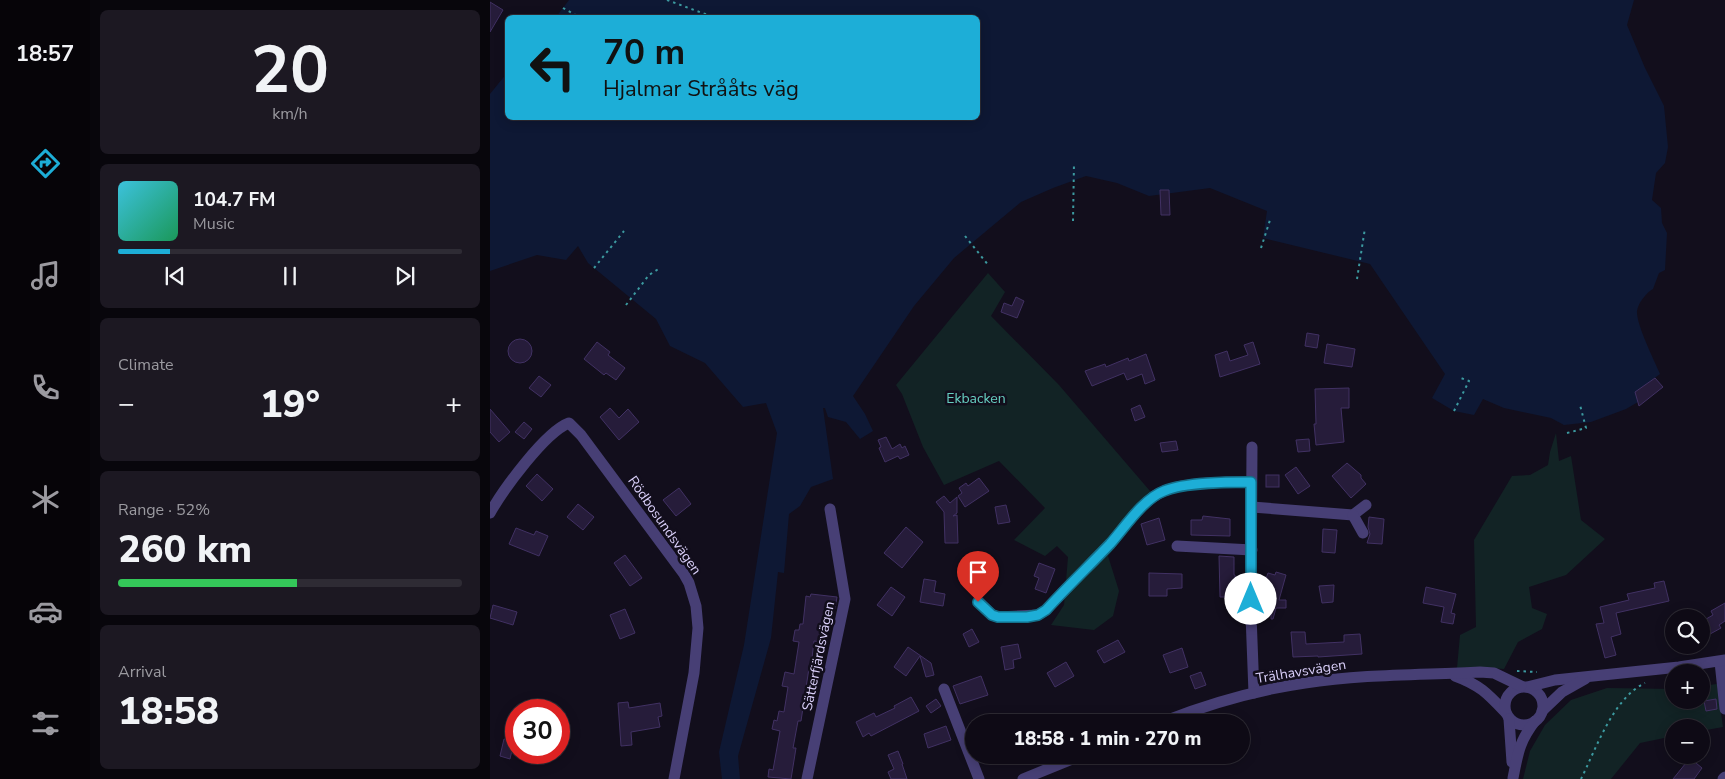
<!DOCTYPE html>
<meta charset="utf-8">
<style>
body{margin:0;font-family:"Nunito Sans",sans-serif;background:#1c1822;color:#f1f3f6;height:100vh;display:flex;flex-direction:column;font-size:19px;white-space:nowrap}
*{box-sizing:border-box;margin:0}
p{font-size:16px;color:#9b9aa0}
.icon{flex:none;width:28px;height:28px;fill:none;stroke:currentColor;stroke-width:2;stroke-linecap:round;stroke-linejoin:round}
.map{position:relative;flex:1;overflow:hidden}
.drawer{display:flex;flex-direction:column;gap:10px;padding:10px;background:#08060c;width:400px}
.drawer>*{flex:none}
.banner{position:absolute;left:15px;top:15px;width:475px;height:105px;border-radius:8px;box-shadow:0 2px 12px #0003,0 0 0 1px #2e2b34;background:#1daed7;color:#111;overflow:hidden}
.fabs{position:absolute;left:1175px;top:609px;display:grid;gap:10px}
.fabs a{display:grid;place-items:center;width:45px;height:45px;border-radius:50%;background:#0e0a15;box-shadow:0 2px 12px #0003,0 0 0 1px #2e2b34;font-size:25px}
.speed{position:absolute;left:15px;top:699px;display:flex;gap:10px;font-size:25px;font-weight:700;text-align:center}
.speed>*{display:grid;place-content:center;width:65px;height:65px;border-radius:50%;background:#0e0a15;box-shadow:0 2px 12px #0003,0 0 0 1px #2e2b34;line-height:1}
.speed .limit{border:8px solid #d22;background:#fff;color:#111}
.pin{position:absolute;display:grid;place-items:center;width:42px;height:42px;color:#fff;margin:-51px -21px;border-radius:50% 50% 50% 0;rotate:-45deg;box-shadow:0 0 5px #0007}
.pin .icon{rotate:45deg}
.me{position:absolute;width:55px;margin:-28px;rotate:0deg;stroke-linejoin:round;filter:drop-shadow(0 0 4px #0008)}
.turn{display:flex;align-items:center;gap:18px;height:105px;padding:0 15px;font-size:22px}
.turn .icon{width:65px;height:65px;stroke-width:2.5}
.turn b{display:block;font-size:35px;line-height:42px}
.big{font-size:38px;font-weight:800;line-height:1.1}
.drawer .card{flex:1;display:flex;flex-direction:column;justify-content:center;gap:8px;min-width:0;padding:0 18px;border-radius:8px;background:#1c1822}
.drawer .dial{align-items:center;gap:0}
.dial b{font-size:65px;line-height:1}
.song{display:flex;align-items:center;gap:15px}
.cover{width:60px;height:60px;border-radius:8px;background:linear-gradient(135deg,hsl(190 70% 55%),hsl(150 70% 35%))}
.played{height:5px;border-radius:2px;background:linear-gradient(90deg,#1daed7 15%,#2e2b34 15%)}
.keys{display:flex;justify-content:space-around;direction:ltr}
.heat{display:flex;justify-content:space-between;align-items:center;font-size:28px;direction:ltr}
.charge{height:8px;border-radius:4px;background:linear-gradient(90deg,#34c759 52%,#2e2b34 0)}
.trip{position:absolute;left:475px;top:714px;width:285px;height:50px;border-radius:25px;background:#0e0a15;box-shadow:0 2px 12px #0003,0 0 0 1px #2e2b34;font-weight:800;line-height:50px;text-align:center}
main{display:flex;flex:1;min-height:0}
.tab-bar{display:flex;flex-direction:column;width:90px;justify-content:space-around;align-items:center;background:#060408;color:#9b9aa0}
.tab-bar .icon{width:35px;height:35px}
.tab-bar .current{color:#1daed7}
.tab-bar b{font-size:22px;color:#f1f3f6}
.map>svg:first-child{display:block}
.green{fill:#122325}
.water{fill:#0e1834}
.building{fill:#261c3a;stroke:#413163}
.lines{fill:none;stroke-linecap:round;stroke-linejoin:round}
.path{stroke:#3c9aa0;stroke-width:2;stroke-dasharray:2.5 4;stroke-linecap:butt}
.minor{stroke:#473f75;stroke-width:11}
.route-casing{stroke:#13718c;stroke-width:12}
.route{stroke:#1daed7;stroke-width:9}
.labels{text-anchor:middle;stroke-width:5;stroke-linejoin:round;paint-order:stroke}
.park-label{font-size:14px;fill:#66cec0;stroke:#120e1c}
.street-label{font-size:14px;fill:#d9cff9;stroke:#120e1c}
</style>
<main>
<nav class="tab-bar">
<b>18:57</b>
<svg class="icon current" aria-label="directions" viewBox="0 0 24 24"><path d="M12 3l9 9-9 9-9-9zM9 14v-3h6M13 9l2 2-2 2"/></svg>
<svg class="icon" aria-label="music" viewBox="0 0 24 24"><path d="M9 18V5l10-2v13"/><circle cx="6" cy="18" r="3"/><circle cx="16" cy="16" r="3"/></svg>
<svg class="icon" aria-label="phone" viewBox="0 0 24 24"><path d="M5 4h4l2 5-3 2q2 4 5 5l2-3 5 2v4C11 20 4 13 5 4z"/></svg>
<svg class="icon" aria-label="climate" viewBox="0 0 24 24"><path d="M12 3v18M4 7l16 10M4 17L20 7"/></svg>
<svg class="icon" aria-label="car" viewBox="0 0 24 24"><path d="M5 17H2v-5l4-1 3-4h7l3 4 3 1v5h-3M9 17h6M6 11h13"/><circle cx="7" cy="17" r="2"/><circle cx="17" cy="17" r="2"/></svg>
<svg class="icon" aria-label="filters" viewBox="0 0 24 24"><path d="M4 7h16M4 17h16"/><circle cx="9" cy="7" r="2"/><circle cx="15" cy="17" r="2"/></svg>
</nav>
<section class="drawer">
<div class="card dial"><b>20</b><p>km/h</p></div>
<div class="card">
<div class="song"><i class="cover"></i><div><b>104.7 FM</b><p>Music</p></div></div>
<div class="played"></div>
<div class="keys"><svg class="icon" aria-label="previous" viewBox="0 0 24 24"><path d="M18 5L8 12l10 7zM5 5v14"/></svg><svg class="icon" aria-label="pause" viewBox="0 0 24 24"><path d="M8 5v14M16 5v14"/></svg><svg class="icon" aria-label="next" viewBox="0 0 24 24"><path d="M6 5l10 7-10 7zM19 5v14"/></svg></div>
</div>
<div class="card"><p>Climate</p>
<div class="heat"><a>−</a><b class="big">19°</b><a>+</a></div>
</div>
<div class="card"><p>Range · 52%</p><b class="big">260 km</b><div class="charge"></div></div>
<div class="card"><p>Arrival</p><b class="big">18:58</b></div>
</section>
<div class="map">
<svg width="1235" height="779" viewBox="0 0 1235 779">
<rect width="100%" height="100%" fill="#120e1c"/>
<g class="green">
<polygon points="498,273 515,292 501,316 569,385 666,498 618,556 629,591 623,616 604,630 561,625 574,605 578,557 567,546 555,556 524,540 555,508 509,461 454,485 433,447 412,394 406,385"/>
<polygon points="1066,433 1069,461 1081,456 1091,520 1115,539 1076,575 1039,587 1042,608 1057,614 1052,629 1028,642 1014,669 986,667 967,668 970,635 986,627 984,540 1022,476 1040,475 1058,465 1060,452"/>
<polygon points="1227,684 1233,727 1211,731 1211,728 1184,728 1184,736 1150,743 1121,779 1033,779 1040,751 1055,725 1081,700 1117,688 1184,689 1184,700 1211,700 1211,686"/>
</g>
<path class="water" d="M79,0H1144L1137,25L1155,68L1174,106L1178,147L1175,163L1166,173L1162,200L1171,208L1172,223L1177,233L1175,270L1169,273L1163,289C1157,292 1148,303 1147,311C1146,324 1164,360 1170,374L1146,392L1148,402L1136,409L1101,422L1074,425L1061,418L1014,408L993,399L984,415L964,411L942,398L955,374L880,264L773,238L777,211L720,188L659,196L627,183L596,176L563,188L531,202L464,258L424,306L363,396L375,414L383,431L370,439L356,422L338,417L335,408H333L343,479L321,487L310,506L299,514L294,573L288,572L281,638L248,756L250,779H232L229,752L254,645L287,433L276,403L253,407L215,363L180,346L166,319L98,263L88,246L76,260L47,255L0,271V94L17,73L18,118H488V18L66,17Z"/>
<g class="building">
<polygon points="0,2 13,10 0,32"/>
<polygon points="670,190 679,190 680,215 671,215"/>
<polygon points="526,297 534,301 527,318 511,312 514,303 522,306"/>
<polygon points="817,333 829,335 827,348 815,346"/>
<circle cx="30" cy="351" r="12"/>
<polygon points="107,342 120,352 118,355 135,368 126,380 116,373 114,375 94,359"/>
<polygon points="763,342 770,364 730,377 725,355 737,351 740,361 758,355 754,345"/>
<polygon points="837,344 865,349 862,367 834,363"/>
<polygon points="656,354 665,380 655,384 652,374 637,380 634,373 602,386 595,371 615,364 616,367 638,358 639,361"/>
<polygon points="49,376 61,385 51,397 39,388"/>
<polygon points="1165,378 1173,387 1149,406 1145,392"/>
<polygon points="859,388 859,408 851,408 854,442 826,445 824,424 826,424 825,389"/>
<polygon points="650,405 655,417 645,421 641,409"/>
<polygon points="120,408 129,418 138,409 149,422 129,440 110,417"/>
<polygon points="0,409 20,432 9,442 0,432"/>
<polygon points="34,422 42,429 34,439 25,432"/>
<polygon points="396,437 402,449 410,444 412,448 415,446 419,455 410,459 408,456 395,462 389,448 391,447 388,440"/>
<polygon points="819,439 820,451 808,452 806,440"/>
<polygon points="686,441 688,450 672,452 670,443"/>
<polygon points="857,463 871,475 871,478 876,484 861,498 842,476"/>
<polygon points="806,467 820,486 808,494 795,475"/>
<polygon points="47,474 63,489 52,501 36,486"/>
<rect x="776" y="475" width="13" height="12"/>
<polygon points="489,478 499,491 475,507 468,496 472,493 469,488 476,483 478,486"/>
<polygon points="189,488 201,504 186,516 173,500"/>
<polygon points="454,496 460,503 467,497 467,513 463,516 467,515 468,543 455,543 454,512 446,502"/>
<polygon points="88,504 104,517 93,530 77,517"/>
<polygon points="516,505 520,522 508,524 505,507"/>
<polygon points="713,516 740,519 740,536 701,535 701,520 712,520"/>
<polygon points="879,517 894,519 892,544 877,543 880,534 878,527"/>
<polygon points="669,518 675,540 657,545 651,524"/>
<polygon points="416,527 433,542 412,568 394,553"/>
<polygon points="26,528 44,535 46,531 58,536 49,556 19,544"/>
<polygon points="833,529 847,530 845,553 832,552"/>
<polygon points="135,555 152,578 140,586 124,563"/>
<polygon points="729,556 744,557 744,575 745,575 746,597 730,597"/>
<polygon points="549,563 565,569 556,593 545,589 549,578 544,576"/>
<polygon points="786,572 796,575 789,600 796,600 796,608 786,608 783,619 781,619 781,594 774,592 776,585 774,584 778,573 785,575"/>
<polygon points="659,573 692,574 692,588 677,589 677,596 659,596"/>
<polygon points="434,579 446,581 444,592 455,594 453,606 430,602"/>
<polygon points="1174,581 1179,601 1126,613 1131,634 1121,637 1126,655 1115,658 1106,624 1114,623 1110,607 1139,600 1137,594 1165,588 1164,583"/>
<polygon points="844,585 843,602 832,603 829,586"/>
<polygon points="401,587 415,597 402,616 387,605"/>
<polygon points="936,587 966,594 961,613 965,614 963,624 951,622 954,607 933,603"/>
<polygon points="321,594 347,597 345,609 335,616 332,642 324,641 322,658 324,659 323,669 319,668 311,721 308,721 303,748 306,748 301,779 278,777 279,769 283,770 290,731 282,729 284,720 287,721 289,711 294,712 298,687 292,686 295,672 304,674 309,642 303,641 305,630 309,630 310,624 313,624 316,596 320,597"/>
<polygon points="1235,603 1235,621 1229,625 1231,628 1211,639 1211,622 1223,615 1221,611"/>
<polygon points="3,605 27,612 23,625 0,618"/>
<polygon points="135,609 145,633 130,639 120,615"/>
<polygon points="482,629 489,642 479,647 473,634"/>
<polygon points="801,632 815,632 816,644 854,642 854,635 870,634 872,654 828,657 828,656 803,657"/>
<polygon points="628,640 635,652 614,663 607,651"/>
<polygon points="528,644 531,658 523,660 524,668 515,670 511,647"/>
<polygon points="418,647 441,663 444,675 436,677 430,656 416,676 404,667"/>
<polygon points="692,648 698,667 680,673 673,655"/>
<polygon points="576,662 584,676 565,687 557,673"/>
<polygon points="711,672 716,685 705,689 700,676"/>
<polygon points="491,676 498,695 470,704 463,686"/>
<polygon points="421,697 429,711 381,736 379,733 373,737 366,722 384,713 386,717 405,708 404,706"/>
<polygon points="446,699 451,706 441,713 436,706"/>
<polygon points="1226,699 1227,709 1216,711 1214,701"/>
<polygon points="138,702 139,708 170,703 172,716 168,717 170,727 141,732 142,745 131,746 128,703"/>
<polygon points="456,726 461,740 438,748 434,734"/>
<polygon points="14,739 24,741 20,759 10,756"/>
<polygon points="408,751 413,764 412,764 417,779 401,779 398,772 404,769 398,755"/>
<polygon points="1200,758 1212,768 1204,779 1183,779"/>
</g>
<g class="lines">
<g class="path">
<polyline points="177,0 226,18"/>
<polyline points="73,8 91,18"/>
<polyline points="152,118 155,120"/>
<polyline points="583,221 584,163"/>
<polyline points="475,236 499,266"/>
<polyline points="771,248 780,220"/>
<polyline points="104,268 134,231"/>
<polyline points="867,279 875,228"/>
<polyline points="136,305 159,275 170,268"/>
<polyline points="964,411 979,381 971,378"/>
<polyline points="1077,433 1096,428 1090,405"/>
<polyline points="1027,671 1047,672"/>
<path d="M1091,779C1106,749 1123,698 1155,683"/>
</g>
<g class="minor">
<polyline points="762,447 761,615 764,693"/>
<polyline points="762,507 863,515 876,505"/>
<path d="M0,513C13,490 55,432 79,423L91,435L194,574L199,583L206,606L208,628L204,673L184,779"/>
<polyline points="863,515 873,533"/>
<polyline points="687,546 762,550"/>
<path d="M489,602L502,615L508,617L548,615L556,610C577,587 599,566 620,544C635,527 653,499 674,491C695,482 738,482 761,482"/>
<polyline points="1230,662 1235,709"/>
<path d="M965,676C990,685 998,694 1016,713"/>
<circle cx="1034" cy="706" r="19"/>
<polyline points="1037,687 1065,680 1189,667 1235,660"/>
<polyline points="454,689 489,779"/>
<polyline points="1052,711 1072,692 1095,679"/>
<polyline points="1019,719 1022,762"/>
<path d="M672,722C718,704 767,690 815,683C873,674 931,675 990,672L1004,673L1031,686"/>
<path d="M1023,778C1028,753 1029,742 1045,721"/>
<polyline points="317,779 355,599 340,509"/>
<polyline points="533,779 592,755"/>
<polyline points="1233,779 1235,777"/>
</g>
</g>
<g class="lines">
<defs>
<path id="route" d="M488,602L502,615L508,617H537L548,615L556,610C577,587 599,566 620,544C635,527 653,499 674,491C695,482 738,482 761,482V599"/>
</defs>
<use href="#route" class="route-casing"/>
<use href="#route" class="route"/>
</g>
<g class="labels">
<g class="park-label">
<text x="486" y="403">Ekbacken</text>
</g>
<g class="street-label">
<text transform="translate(175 525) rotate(55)" y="5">Rödbosundsvägen</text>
<text transform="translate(328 656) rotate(-78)" y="5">Sätterfjärdsvägen</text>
<text transform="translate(811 671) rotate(-9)" y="5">Trälhavsvägen</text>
</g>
</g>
</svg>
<div class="fabs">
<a><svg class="icon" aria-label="search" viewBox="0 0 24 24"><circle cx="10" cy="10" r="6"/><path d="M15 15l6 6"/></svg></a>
<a>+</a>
<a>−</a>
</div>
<div class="speed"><div class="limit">30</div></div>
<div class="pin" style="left:488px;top:602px;background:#d93025"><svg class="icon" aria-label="arrive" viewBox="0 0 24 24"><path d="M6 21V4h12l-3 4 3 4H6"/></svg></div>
<svg class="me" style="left:761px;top:599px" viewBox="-20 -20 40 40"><circle r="19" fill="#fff"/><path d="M0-13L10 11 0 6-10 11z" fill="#1daed7"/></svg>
<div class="trip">18:58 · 1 min · 270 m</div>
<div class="banner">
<div class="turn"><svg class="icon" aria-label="left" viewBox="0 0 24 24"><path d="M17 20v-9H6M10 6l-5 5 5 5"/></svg><div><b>70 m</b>Hjalmar Strååts väg</div></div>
</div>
</div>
</main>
